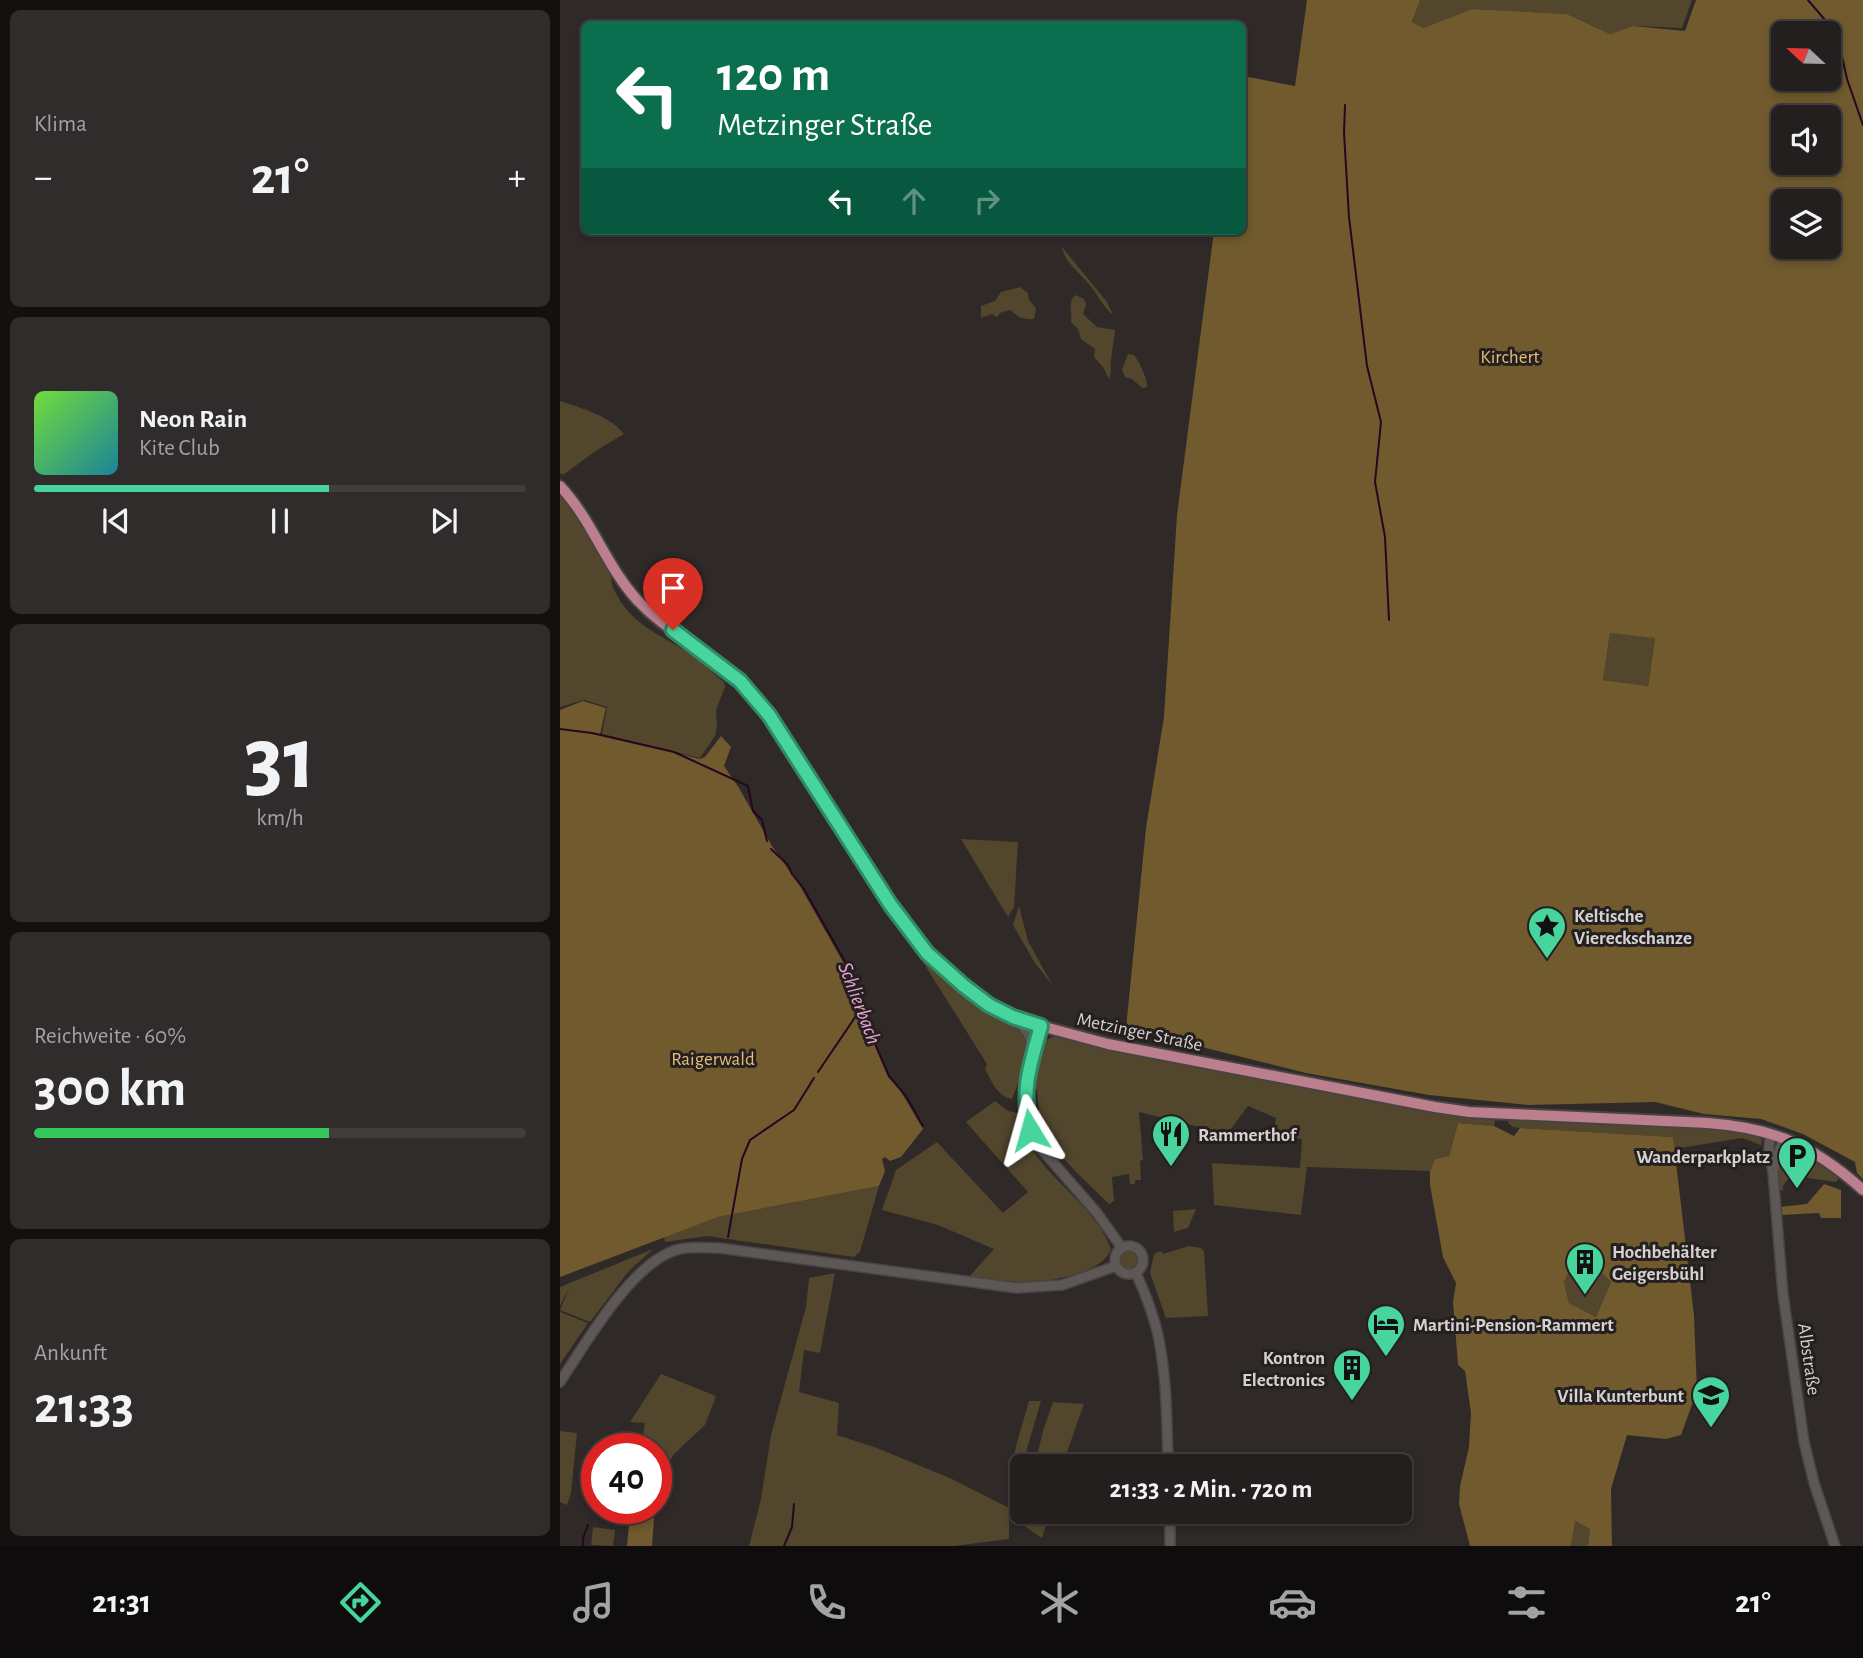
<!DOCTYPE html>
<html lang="de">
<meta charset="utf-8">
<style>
body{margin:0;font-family:"Alegreya Sans",sans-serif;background:#2f2c2b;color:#f1f3f6;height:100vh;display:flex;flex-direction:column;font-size:26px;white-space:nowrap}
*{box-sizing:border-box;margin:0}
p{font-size:23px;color:#a3a2a4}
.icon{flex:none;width:38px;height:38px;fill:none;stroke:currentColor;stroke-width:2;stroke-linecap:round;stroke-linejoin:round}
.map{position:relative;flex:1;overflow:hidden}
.details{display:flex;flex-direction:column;gap:10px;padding:10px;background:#131110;width:560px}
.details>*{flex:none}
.hud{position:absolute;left:21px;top:21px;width:665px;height:214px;border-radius:10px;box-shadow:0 4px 10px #0003,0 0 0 2px #403d3c;background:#0b6e4f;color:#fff;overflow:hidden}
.needle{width:46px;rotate:292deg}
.controls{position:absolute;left:1211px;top:21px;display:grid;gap:14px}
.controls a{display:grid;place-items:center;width:70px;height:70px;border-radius:10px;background:#231f1e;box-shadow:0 4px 10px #0003,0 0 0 2px #403d3c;font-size:35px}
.speed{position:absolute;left:21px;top:1433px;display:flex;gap:14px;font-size:35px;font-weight:700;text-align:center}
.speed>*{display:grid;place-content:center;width:91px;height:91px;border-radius:50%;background:#231f1e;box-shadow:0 4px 10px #0003,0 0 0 2px #403d3c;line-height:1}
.speed .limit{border:10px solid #d22;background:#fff;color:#111}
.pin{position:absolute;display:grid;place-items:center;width:60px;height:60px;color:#fff;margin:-72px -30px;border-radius:50% 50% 50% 0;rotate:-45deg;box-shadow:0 0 7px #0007}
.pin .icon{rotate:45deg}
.me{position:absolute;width:77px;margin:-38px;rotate:352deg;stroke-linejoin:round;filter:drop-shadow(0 0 5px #0008)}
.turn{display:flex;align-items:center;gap:24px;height:147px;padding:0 21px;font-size:32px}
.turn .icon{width:91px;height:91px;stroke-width:2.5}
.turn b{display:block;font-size:49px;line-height:60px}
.lanes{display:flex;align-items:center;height:66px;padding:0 21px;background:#0003;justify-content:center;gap:35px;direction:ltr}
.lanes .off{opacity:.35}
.big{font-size:52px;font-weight:700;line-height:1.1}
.details .card{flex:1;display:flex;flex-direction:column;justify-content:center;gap:10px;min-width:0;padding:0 24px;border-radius:10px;background:#2f2c2b}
.details .dial{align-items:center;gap:0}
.dial b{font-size:91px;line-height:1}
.song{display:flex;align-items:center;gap:21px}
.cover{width:84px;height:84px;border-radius:10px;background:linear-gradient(135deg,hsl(100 70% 55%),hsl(190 70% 35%))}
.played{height:7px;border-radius:4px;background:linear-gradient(90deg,#48d49d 60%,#403d3c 60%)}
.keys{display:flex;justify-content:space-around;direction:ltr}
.heat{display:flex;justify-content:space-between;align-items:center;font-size:38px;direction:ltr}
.charge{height:10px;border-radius:5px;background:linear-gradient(90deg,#34c759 60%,#403d3c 0)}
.trip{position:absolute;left:450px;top:1454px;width:402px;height:70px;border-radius:10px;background:#231f1e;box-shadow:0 4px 10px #0003,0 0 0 2px #403d3c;font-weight:700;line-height:70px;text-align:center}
.tab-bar{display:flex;height:112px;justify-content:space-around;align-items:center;background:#0e0c0c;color:#a3a2a4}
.tab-bar .icon{width:49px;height:49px}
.tab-bar .selected{color:#48d49d}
.tab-bar b{font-size:32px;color:#f1f3f6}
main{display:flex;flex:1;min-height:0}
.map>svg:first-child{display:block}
.green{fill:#52462d}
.forest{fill:#705a2e;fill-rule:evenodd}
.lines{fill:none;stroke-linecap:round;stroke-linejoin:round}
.stream{stroke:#280620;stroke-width:2}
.minor-casing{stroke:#484443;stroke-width:12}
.major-casing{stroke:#484443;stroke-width:14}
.minor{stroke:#5d5756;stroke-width:9}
.major{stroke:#bb7f8d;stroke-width:10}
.route-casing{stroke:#2f8a66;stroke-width:18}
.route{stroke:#48d49d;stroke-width:12}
.labels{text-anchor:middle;stroke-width:6;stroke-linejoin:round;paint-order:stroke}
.park-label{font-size:19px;fill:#e3bf79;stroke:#25201f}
.poi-label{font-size:19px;font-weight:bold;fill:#d4d1d0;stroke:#25201f;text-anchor:start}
.street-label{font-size:19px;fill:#d4d1d0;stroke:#25201f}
.water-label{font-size:21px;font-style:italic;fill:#eca9d7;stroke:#25201f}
</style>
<main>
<section class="details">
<div class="card"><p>Klima</p>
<div class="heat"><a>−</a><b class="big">21°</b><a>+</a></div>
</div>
<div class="card">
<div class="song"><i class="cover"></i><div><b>Neon Rain</b><p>Kite Club</p></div></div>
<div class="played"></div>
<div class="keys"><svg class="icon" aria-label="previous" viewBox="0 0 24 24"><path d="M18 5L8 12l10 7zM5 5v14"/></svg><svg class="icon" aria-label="pause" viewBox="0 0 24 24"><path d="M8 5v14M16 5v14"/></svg><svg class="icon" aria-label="next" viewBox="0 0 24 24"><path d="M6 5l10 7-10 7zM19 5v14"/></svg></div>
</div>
<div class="card dial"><b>31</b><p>km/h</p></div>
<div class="card"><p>Reichweite · 60%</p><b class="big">300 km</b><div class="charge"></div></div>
<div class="card"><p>Ankunft</p><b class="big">21:33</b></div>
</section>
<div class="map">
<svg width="1303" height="1546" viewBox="0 0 1303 1546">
<rect width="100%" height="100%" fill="#2f2928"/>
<g class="green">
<polygon points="860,0 1132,0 1122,28 1073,26 1050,34 1007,14 912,9 863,28 852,22"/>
<path d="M502,247L547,302L553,315C544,308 539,297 532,288C523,275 504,263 502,247Z"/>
<path d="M460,287L468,293L469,300L476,308L474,319C463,320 458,317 450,310L440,313L437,317L432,314L421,318V306L435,301L441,292Z"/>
<path d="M515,295L524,299L526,304L523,314L537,327L555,330C554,341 552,350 551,361C550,368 552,371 549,379L543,367L534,357L535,349L521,339L518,329L511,322C513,311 507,304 515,295Z"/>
<path d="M568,354L574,355C580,363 587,378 587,387L582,388L572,379L565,377L562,370Z"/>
<path d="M0,401C21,408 50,416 64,434L37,450L3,475L0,473Z"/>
<path d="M0,495L17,516L52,575C50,583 53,588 57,595C74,628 106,636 134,657C145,664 154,674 164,682L165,687L156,710L157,725L155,736L140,758L42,734L47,707L24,700L0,707Z"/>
<polygon points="1050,633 1095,637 1088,686 1043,680"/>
<polygon points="401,839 458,842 454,907 448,917"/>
<polygon points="459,906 468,941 493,986 475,963 453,925"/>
<path d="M356,951C380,970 401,996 428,1012C440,1018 463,1025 466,1041C469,1057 458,1084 452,1099C437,1096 432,1082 425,1069L427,1064Z"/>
<path d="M493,1037H501L936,1117L934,1126L898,1123L889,1156L875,1159L870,1171L747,1167L741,1215L654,1205L652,1163L740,1168L742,1139L713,1137L716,1118L688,1106L668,1133L650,1132L644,1128L579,1112L583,1160L580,1161L581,1180H575V1184H570L569,1174L552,1177L554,1201L549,1204C533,1188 494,1153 485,1133C479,1120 478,1104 477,1089L469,1092L478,1056L484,1041Z"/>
<path d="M435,1101L448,1111L458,1113C464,1130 470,1148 482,1163C505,1191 538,1214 551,1249C544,1272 496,1280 474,1282C453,1283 430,1279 409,1277L434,1249L378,1225L322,1210L336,1170L377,1142L443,1213L468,1192L406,1122Z"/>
<polygon points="949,1117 1167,1128 1197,1136 1202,1140 1201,1145 1182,1138 1114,1149 1112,1137 960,1128 953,1127 948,1123"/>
<polygon points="1229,1146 1235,1146 1281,1176 1276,1182 1241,1177 1227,1180 1223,1186 1223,1191 1217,1189 1217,1171 1225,1147"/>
<polygon points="319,1186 300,1252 294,1257 147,1236 105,1242 104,1237 158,1217"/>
<polygon points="636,1209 628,1228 614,1232 613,1211"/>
<polygon points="629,1246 641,1248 644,1251 648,1316 606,1318 590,1273 594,1254 601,1251 603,1254"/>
<polygon points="93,1249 68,1272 30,1322 0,1310 10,1286 0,1306 0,1287"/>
<circle cx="570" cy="1261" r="10"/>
<polygon points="1029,1261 1051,1282 1036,1317 1009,1303 1004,1282 1013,1263"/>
<polygon points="275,1273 260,1353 244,1350 239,1392 279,1403 277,1435 317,1448 392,1479 449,1508 450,1477 456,1446 469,1401 481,1401 462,1466 455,1522 449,1517 449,1539 394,1546 189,1546 201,1499 211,1435 246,1307 249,1278"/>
<polygon points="0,1312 28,1323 0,1364"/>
<polygon points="101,1374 156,1396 145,1425 114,1454 96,1483 96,1449 81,1449 85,1423 70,1422"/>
<polygon points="493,1402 524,1404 502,1466 472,1466 475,1464 483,1431"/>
<polygon points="0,1431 17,1433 11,1493 7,1505 0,1502"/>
<polygon points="464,1512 490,1512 482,1538 463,1525"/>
<polygon points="1014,1521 1031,1529 1028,1546 1011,1546"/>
<polygon points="33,1527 55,1530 53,1546 31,1545"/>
</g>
<g class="forest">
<path d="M747,0H860L852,22L863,28L912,9L1007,14L1050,34L1073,26L1125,31L1136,0H1303V1179L1297,1173L1295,1162L1243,1134L1201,1119L1144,1114L1095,1102L968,1105L869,1095L746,1073L566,1028L586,828L604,717L617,515L654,231H682L683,76L735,86ZM1223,33H1269V79H1223ZM1223,117H1269V163H1223ZM1223,201H1269V247H1223ZM1050,633L1095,638L1088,686L1043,680Z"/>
<polygon points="23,701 46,708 40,734 140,759 145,757 161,736 171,747 164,766 179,788 212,846 240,886 287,969 295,999 328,1077 340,1090 363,1129 341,1157 330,1161 325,1157 322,1159 325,1171 319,1186 158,1217 0,1277 0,710"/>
<path d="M898,1123L934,1126L954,1136L960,1128L1113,1137L1134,1315L1137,1391L1121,1435L1106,1439L1067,1435L1051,1489L1052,1546H1028L1030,1529L1015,1521L1011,1546H910L899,1504L900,1486L909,1447L911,1413L905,1371L898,1365L893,1302L896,1283L883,1257L870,1185V1171L875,1159L889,1156ZM1029,1261L1051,1282L1036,1317L1009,1303L1004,1282L1013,1263Z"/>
<polygon points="1264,1184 1281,1190 1281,1218 1261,1218 1259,1213 1221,1215 1220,1207 1247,1204"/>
<polygon points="82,1513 94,1518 92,1546 67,1546 70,1515"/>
</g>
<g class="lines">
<g class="stream">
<polyline points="1248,0 1277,34 1287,79 1303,125"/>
<polyline points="785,105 784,133 789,217 807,366 821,422 815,482 825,537 829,620"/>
<polyline points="0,729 32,733 114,752 188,786 193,811 202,820 207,841"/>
<polyline points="211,849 228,865 232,874 244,889 292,974 298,1004 329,1076 346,1096 363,1126"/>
<polyline points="258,1072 300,1010"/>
<polyline points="168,1237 182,1159 190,1140 234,1110 254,1078"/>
<polyline points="23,1546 23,1538 28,1525"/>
<polyline points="224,1546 232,1527 234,1504"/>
</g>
<defs>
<g id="minor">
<path d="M454,1018C466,1029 471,1034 472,1050"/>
<polyline points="481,1026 465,1090 466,1111 470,1130 477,1144 537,1213 562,1248"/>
<polyline points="1210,1133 1209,1149 1213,1173 1223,1294 1244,1442 1254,1483 1275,1546"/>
<polyline points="1214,1168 1219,1151 1225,1138"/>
<circle cx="569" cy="1260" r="14"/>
<path d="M576,1273C585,1293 593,1313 598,1335C607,1378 607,1423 608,1466"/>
<path d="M0,1382C26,1343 71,1264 116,1250C130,1246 145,1248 159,1248L457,1288L502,1285L556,1266"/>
<polyline points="610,1512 610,1546"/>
</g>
<path id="major" d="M0,486C34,522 48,572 83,606C108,631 141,649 169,671C185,684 197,699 209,715L330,904L355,938L382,968L429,1005L453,1017L481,1026L548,1044L875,1107L909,1112L1148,1123C1215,1128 1254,1146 1303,1190"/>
</defs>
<use href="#minor" class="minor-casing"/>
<use href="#major" class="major-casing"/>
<use href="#minor" class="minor"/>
<use href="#major" class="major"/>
</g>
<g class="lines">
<defs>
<path id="route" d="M113,630L180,681L209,715L330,904L367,953L404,986L429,1005L453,1017L481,1026C470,1065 461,1090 470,1130"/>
</defs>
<use href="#route" class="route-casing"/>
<use href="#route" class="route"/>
</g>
<defs>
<symbol id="sight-pin" viewBox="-11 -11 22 30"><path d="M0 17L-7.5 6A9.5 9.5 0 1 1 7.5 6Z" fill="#48d49d" stroke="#25201f"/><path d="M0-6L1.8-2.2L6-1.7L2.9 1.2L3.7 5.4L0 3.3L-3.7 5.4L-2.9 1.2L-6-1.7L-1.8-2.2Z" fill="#111"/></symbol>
<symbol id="restaurant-pin" viewBox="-11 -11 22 30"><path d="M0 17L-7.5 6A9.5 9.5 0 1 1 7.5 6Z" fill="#48d49d" stroke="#25201f"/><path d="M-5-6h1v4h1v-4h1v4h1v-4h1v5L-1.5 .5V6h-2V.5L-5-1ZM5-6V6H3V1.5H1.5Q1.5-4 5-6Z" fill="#111"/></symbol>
<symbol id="parking-pin" viewBox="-11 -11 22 30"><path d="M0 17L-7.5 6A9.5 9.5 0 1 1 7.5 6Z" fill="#48d49d" stroke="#25201f"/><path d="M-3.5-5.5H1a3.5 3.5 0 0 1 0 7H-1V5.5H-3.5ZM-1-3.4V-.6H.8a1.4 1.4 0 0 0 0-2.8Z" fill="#111"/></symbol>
<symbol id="building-pin" viewBox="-11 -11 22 30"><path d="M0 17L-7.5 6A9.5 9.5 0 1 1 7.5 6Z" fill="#48d49d" stroke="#25201f"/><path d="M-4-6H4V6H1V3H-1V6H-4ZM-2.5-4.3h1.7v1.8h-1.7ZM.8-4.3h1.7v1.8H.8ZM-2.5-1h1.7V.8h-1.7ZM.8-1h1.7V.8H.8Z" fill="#111"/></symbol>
<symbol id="hotel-pin" viewBox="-11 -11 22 30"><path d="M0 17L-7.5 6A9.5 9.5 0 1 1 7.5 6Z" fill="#48d49d" stroke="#25201f"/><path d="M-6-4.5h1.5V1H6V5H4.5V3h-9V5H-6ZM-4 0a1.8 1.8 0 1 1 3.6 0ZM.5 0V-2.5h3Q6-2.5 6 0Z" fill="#111"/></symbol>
<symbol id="school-pin" viewBox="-11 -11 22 30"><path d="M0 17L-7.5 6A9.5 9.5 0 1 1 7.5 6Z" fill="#48d49d" stroke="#25201f"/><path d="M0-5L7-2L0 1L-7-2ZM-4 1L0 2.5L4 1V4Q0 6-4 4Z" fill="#111"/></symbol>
</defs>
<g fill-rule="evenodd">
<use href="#sight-pin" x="965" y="904" width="44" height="60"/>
<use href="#restaurant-pin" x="589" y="1112" width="44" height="60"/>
<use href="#parking-pin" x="1215" y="1134" width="44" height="60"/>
<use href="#building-pin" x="1003" y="1240" width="44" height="60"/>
<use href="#hotel-pin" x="804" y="1302" width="44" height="60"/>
<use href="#building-pin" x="770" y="1346" width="44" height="60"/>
<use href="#school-pin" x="1129" y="1373" width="44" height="60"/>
</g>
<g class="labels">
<g class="park-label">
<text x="950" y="363">Kirchert</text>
<text x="153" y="1065">Raigerwald</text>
</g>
<g class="poi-label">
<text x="1014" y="922">Keltische<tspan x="1014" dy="22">Viereckschanze</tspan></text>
<text x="638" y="1141">Rammerthof</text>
<text x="1210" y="1163" text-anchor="end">Wanderparkplatz</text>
<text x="1052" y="1258">Hochbehälter<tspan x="1052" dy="22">Geigersbühl</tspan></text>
<text x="853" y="1331">Martini-Pension-Rammert</text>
<text x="765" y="1364" text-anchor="end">Kontron<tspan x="765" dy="22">Electronics</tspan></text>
<text x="1124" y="1402" text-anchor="end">Villa Kunterbunt</text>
</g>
<g class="street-label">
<text transform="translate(580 1031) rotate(12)" y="7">Metzinger Straße</text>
<text transform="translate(1250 1359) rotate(82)" y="7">Albstraße</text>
</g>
<g class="water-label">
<text transform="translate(300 1003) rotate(69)" y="7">Schlierbach</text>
</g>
</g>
</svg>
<div class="controls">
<a><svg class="needle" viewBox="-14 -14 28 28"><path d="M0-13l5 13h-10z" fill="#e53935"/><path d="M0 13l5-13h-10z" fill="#a3a2a4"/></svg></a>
<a><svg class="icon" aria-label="sound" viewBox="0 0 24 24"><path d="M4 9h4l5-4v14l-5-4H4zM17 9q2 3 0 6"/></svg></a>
<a><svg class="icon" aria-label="layers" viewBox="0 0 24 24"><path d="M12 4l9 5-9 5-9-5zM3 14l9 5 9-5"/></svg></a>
</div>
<div class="speed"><div class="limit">40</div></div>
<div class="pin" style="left:113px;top:630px;background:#d93025"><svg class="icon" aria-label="arrive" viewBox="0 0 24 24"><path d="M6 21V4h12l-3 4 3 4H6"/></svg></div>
<svg class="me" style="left:470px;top:1130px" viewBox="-20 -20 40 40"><path d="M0-17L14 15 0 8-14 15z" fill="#48d49d" stroke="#fff" stroke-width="4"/></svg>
<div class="trip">21:33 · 2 Min. · 720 m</div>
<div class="hud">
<div class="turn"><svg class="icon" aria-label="left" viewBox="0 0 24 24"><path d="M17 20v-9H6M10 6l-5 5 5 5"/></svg><div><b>120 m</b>Metzinger Straße</div></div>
<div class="lanes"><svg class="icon" aria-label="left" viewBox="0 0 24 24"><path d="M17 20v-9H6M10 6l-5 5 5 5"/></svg><svg class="icon off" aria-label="ahead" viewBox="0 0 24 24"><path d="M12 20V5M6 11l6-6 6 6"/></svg><svg class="icon off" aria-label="right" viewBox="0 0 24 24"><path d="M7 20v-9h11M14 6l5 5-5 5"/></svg></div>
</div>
</div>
</main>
<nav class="tab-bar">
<b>21:31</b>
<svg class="icon selected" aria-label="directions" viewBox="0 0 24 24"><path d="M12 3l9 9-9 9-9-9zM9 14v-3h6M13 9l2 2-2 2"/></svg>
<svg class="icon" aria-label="music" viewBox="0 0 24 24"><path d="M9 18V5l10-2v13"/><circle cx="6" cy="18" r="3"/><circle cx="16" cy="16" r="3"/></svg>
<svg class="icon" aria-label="phone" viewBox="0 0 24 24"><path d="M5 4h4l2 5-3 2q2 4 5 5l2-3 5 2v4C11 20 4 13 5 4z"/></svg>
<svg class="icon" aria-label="climate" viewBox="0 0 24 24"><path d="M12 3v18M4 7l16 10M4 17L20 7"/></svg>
<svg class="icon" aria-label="car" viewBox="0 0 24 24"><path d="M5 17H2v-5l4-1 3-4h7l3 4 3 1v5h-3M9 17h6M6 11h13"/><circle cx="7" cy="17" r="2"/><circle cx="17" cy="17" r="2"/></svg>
<svg class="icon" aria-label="filters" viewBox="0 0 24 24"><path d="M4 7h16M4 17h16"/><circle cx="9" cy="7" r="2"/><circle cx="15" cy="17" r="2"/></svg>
<b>21°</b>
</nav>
